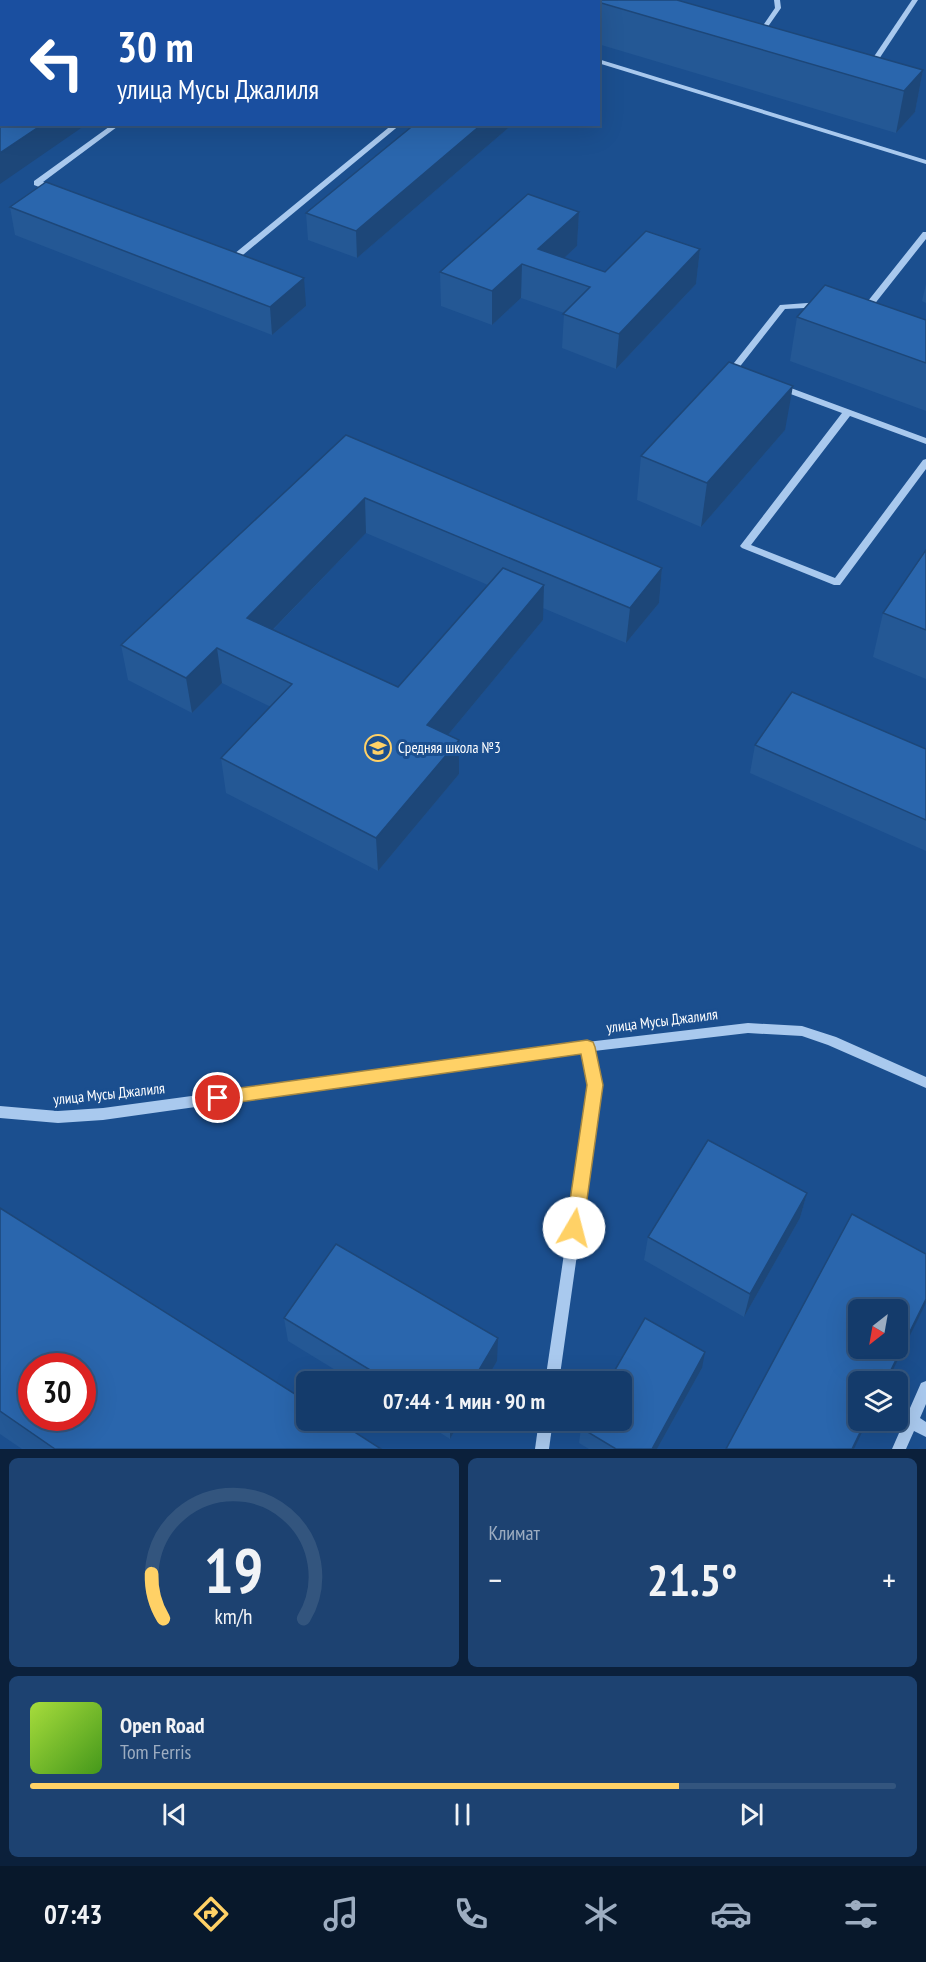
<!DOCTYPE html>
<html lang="ru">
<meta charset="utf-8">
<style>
body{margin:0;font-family:"PT Sans Narrow",sans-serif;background:#1d4271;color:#f1f3f6;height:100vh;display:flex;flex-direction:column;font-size:22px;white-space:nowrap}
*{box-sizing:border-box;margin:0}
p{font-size:20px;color:#9dadc1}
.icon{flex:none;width:33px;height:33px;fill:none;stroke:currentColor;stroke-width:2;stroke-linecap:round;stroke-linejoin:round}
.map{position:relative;height:1449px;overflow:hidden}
.drawer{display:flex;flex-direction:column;gap:9px;padding:9px;background:#0b203b;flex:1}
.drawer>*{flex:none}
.guide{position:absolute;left:0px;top:0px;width:600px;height:126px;box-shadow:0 6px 24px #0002,0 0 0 2px #33557e;background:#1a4fa0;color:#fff;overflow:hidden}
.needle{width:39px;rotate:211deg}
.fabs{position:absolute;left:848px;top:1299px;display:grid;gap:12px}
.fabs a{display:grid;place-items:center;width:60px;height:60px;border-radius:9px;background:#143b6b;box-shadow:0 6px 24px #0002,0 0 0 2px #33557e;font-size:30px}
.speed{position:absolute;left:18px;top:1353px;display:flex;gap:12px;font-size:30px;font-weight:700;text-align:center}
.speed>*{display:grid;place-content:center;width:78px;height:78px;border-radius:50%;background:#143b6b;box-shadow:0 6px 24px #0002,0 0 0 2px #33557e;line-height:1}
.speed .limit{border:9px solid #d22;background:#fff;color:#111}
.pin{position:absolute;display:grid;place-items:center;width:51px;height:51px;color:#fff;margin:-26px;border:3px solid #fff;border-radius:50%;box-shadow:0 2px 6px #0007}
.me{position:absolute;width:66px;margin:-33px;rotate:8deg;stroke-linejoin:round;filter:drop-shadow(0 0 4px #0008)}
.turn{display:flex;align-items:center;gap:21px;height:126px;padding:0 18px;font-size:27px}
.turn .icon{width:78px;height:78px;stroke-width:2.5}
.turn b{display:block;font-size:42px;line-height:51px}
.big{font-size:45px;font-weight:600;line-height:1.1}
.drawer .card{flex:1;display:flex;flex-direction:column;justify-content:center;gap:9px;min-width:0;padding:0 21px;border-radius:9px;background:#1d4271}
.drawer .dial{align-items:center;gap:0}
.dial svg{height:156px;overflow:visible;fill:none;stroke:#33557e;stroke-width:7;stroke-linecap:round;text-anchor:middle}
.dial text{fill:#f1f3f6;stroke:none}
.song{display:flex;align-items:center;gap:18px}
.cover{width:72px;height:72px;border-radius:9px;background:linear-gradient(135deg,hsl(80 70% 55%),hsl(100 70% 35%))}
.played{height:6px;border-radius:3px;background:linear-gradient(90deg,#ffd166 75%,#33557e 75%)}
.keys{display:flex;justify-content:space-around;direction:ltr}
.heat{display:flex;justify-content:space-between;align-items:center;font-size:33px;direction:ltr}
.drawer .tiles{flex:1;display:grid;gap:9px;grid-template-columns:1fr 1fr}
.card:last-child{grid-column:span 2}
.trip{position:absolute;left:296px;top:1371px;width:336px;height:60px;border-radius:9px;background:#143b6b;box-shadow:0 6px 24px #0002,0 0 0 2px #33557e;font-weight:600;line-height:60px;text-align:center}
.dock{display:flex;height:96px;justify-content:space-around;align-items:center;background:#08182b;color:#9dadc1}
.dock .icon{width:42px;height:42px}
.dock .selected{color:#ffd166}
.dock b{font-size:27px;color:#f1f3f6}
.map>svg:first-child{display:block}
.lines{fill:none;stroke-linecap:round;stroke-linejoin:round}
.minor{fill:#a9c9ee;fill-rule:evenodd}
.wall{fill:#245895;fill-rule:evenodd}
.shaded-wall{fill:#1d4779}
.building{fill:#2a66ad;stroke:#1d4779;stroke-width:1.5;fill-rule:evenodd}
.route{fill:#ffd166;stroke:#a68842;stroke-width:1.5}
.labels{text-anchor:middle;stroke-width:6;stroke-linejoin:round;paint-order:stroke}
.poi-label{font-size:15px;fill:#fff;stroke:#1b4f8f;text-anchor:start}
.street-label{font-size:15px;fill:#fff;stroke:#1b4f8f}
</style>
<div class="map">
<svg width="926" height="1449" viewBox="0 0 926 1449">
<rect width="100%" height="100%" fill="#1b4f8f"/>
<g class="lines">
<g class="minor">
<polygon points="119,0 126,0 118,2"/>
<polygon points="152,0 160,0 162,2 153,2"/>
<polygon points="774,0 780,0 781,8 767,28 763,28 762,27 775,8"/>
<polygon points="912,0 918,0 879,59 875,59 873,58"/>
<rect x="0" y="33" width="2" height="4"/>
<polygon points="598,59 926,160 926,164 598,63"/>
<rect x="0" y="94" width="2" height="5"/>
<polygon points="113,124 121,124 43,182 58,188 58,192 52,192 34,185 34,181"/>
<polygon points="393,124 401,124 238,259 224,256 224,252 234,254"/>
<polygon points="923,232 926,232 926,239 873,306 857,306 857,302 868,301"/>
<polygon points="821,302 824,303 824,307 785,309 738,369 743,370 743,374 730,372 730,368 780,305"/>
<polygon points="780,384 926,438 926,444 850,416 751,545 835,578 923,460 926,459 926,469 840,585 834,585 742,548 740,546 842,413 777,389 776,387"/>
<polygon points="748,1023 802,1026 836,1037 926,1077 926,1088 828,1045 802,1036 748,1033 594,1051 601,1085 559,1382 545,1382 589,1085 582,1053 103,1120 58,1123 0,1118 0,1106 58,1111 103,1108 587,1042"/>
<polygon points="926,1381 926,1404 920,1418 926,1422 926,1437 914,1431 906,1449 892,1449 921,1383"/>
<polygon points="539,1420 553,1420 549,1449 535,1449"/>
</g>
</g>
<g class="wall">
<polygon points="0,0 85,0 85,2 2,2 2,25 0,25"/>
<polygon points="223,0 433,0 408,2 224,2"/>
<polygon points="483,0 677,0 923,70 915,112 896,133 598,44 598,2 483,2"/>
<polygon points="415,124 513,124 357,258 308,240 306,213"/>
<polygon points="10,207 306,306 272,335 15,235"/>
<polygon points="579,212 577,246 564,258 605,272 700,249 696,284 616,369 562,348 564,313 521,298 492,325 441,306 440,272"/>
<polygon points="926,284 926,303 922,301"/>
<polygon points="797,317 926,320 926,411 790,361"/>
<polygon points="785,430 701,527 637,500 641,456"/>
<path d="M346,435L662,568L659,603L626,643L543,608V620L448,735L459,774L378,871L226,793L221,758L271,707L222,683L192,713L128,680L121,645ZM366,533L488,585L398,687L273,630Z"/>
<polygon points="926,550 926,679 873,657 883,613"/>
<polygon points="755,745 926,749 926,851 750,773"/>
<polygon points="807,1193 800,1218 744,1317 644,1260 648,1237"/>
<polygon points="0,1208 381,1449 22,1449 0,1434"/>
<polygon points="284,1318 497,1361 485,1382 355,1382 288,1341"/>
<polygon points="702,1368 657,1449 589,1449 579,1443 581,1428"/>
<polygon points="420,1420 461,1420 450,1439"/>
</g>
<g class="shaded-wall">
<polygon points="923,70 915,112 896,133 904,91"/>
<polygon points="43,124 87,124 0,184 0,153"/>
<polygon points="482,124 513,124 357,258 356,231"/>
<polygon points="579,212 577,246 548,273 538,249"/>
<polygon points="700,249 696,284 616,369 619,334"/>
<polygon points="522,264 521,298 492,325 492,291"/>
<polygon points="304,278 306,306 272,335 270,307"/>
<polygon points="793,386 785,430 701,527 707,483"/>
<polygon points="365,498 366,533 251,652 247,618"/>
<polygon points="662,568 659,603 626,643 630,608"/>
<polygon points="544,585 543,620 428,759 427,725"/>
<polygon points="217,648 222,683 192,713 186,678"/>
<polygon points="459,740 459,774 378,871 376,838"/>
<polygon points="807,1193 800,1218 744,1317 750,1294"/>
<polygon points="926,1299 926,1303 887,1382 885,1382"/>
<polygon points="498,1338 497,1361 485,1382 472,1382"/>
<polygon points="705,1352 702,1368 657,1449 652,1449"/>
<polygon points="450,1420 461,1420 450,1439"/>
<polygon points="866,1420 868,1420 854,1449 852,1449"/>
</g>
<g class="building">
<polygon points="591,0 677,0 923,70 904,91"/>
<polygon points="2,112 2,124 43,124 0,153 0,113"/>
<polygon points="415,124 482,124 356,231 306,213"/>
<polygon points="46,182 304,278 270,307 10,207"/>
<polygon points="528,194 579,212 538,249 605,272 646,231 700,249 619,334 563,314 590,287 522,264 492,291 440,272"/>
<polygon points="825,285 926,320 926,363 797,317"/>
<polygon points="729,362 793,386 707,483 641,456"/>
<polygon points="346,435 662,568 630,608 365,498 247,618 398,687 503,568 544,585 427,725 459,740 376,838 221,758 292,684 217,648 186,678 121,645"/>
<polygon points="926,550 926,630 883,613"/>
<polygon points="792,692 926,749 926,820 755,745"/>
<polygon points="708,1140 807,1193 750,1294 648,1237"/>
<path d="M0,1208L306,1401V1420H336L381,1449H55L0,1411ZM32,1366H82V1418H32Z"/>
<path d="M852,1214L926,1254V1299L885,1382H858V1420H866L852,1449H726ZM858,1310H897V1348H858Z"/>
<polygon points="336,1244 498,1338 472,1382 390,1382 284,1318"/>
<polygon points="645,1318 705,1352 652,1449 616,1449 581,1428 585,1420 621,1420 621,1382 608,1382"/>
</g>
<polygon class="route" points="587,1040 593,1042 595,1047 603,1085 583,1228 580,1234 574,1236 568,1234 566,1228 587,1085 581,1054 218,1105 213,1103 210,1098 213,1093 218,1091"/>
<defs>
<symbol id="school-ring" viewBox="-11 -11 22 22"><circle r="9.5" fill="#1b4f8f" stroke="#ffd166" stroke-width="1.5"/><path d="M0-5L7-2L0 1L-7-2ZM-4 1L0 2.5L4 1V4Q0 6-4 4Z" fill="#ffd166"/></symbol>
</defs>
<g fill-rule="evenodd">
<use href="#school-ring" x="363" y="733" width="30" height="30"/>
</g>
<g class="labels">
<g class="poi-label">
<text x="398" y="753">Средняя школа №3</text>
</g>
<g class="street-label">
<text transform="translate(662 1021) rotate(-7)" y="5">улица Мусы Джалиля</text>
<text transform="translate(109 1094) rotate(-6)" y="5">улица Мусы Джалиля</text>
</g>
</g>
</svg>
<div class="fabs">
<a><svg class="needle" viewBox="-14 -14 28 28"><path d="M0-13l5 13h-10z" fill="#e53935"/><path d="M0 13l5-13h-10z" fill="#9dadc1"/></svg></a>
<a><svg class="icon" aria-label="layers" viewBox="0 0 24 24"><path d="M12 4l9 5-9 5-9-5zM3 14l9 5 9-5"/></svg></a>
</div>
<div class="speed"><div class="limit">30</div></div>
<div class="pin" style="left:218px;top:1098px;background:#d93025"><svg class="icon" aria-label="arrive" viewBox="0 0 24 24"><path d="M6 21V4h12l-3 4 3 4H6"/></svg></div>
<svg class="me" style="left:574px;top:1228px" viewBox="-20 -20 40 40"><circle r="19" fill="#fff"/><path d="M0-13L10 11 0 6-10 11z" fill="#ffd166"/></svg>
<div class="trip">07:44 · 1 мин · 90 m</div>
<div class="guide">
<div class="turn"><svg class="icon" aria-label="left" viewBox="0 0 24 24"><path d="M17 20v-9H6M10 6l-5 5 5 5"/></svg><div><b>30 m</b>улица Мусы Джалиля</div></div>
</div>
</div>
<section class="drawer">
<div class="tiles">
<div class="card dial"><svg viewBox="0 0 100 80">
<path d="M14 69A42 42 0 1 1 86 69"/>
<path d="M14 69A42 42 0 0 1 8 46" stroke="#ffd166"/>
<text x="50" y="56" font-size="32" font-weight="700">19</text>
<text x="50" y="72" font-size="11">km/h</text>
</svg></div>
<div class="card"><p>Климат</p>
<div class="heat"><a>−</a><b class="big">21.5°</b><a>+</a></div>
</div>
<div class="card">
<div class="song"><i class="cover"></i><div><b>Open Road</b><p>Tom Ferris</p></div></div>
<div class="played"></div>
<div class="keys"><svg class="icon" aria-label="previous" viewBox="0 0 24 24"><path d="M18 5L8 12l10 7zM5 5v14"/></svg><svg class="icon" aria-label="pause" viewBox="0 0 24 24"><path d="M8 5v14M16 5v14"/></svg><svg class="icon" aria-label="next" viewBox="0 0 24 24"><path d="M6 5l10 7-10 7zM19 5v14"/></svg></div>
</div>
</div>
</section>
<nav class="dock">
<b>07:43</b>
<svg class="icon selected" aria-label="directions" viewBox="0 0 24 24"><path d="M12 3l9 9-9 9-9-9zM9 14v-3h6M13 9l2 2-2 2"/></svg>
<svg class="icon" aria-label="music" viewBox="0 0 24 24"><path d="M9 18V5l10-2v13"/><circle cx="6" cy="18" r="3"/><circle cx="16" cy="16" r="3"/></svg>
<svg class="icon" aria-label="phone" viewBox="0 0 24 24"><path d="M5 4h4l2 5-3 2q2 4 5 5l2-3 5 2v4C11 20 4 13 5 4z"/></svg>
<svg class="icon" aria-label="climate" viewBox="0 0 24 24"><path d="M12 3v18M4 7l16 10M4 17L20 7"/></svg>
<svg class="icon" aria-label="car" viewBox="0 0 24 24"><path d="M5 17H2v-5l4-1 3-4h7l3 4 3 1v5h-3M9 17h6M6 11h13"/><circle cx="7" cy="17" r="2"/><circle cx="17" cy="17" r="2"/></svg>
<svg class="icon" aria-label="filters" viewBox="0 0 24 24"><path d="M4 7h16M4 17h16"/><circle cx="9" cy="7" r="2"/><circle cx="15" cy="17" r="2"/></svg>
</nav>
